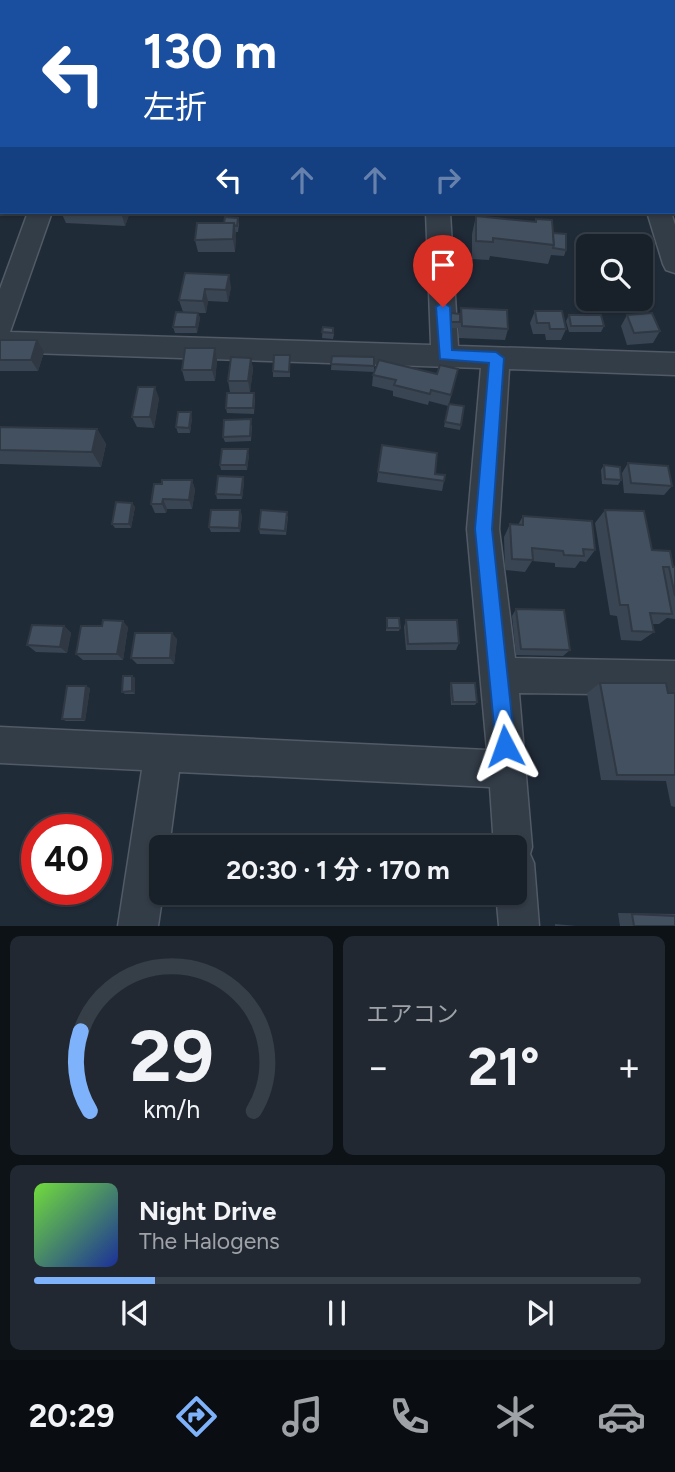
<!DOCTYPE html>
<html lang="ja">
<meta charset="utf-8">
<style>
body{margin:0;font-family:Figtree,"Noto Sans JP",sans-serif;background:#212832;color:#f1f3f6;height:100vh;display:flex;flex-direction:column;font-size:26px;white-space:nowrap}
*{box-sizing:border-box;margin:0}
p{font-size:23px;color:#9fa3a8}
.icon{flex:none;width:38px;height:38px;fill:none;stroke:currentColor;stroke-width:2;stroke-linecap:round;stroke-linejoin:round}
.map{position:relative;height:926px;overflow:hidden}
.side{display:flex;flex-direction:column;gap:10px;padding:10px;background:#0d1217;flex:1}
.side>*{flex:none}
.guide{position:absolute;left:0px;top:0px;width:676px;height:214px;box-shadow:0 2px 5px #0004,0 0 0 2px #363e47;background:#1a4fa0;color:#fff;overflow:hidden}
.controls{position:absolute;left:576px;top:234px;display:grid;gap:14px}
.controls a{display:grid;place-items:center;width:77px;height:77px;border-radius:10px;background:#18202a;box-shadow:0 2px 5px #0004,0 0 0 2px #363e47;font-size:35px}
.speed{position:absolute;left:21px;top:814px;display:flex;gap:14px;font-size:35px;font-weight:700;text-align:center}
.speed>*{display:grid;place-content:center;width:91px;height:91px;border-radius:50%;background:#18202a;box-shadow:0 2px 5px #0004,0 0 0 2px #363e47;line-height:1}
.speed .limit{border:10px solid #d22;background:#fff;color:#111}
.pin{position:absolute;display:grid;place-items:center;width:60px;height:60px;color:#fff;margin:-72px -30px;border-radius:50% 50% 50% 0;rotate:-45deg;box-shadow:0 0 7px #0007}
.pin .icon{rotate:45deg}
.me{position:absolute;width:77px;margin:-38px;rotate:356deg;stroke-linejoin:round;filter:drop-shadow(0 0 5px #0008)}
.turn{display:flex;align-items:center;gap:24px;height:147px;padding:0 28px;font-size:32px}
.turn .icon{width:91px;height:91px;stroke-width:2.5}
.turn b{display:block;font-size:49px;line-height:60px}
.lanes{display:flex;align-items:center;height:66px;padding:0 28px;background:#0003;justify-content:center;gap:35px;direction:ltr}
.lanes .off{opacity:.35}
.big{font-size:52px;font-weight:700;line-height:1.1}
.side .widget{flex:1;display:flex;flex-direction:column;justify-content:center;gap:10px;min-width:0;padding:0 24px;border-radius:10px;background:#212832}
.side .dial{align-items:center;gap:0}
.dial svg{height:182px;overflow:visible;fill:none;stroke:#363e47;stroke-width:7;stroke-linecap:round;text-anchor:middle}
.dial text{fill:#f1f3f6;stroke:none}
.song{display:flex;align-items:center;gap:21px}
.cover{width:84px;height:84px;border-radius:10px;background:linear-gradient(135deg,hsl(100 70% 55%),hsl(230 70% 35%))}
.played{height:7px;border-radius:4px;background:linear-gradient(90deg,#7eb2fa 20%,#363e47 20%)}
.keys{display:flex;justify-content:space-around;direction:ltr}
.heat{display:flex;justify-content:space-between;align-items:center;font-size:38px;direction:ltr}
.side .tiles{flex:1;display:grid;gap:10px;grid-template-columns:1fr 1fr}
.widget:last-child{grid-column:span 2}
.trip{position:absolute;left:149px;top:835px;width:378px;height:70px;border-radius:10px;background:#18202a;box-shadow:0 2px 5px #0004,0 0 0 2px #363e47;font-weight:700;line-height:70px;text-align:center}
.menu{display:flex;height:112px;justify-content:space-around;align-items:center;background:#0a0d11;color:#9fa3a8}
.menu .icon{width:49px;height:49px}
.menu .current{color:#7eb2fa}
.menu b{font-size:32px;color:#f1f3f6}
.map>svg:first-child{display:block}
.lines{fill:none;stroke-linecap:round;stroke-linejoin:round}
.minor-casing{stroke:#515a66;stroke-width:3}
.major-casing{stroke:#3d4652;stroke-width:4}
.minor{fill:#333d48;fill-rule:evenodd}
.major{fill:#515c69;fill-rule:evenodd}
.wall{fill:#3a4553}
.shaded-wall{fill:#2f3843}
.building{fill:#435060;stroke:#2f3843;stroke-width:2}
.route{fill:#1a73e8;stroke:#114b97;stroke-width:2}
</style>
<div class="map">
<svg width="675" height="926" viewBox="0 0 675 926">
<rect width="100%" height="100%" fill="#202b38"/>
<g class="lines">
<defs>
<g id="minor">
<rect x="105" y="0" width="18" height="2"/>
<rect x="419" y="0" width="18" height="2"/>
<rect x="582" y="0" width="18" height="2"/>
<polygon points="2,3 2,17 0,18 0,4"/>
<polygon points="28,212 52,212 10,332 431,345 426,212 450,212 458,346 675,353 675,375 509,369 499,529 515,658 675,661 675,695 519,693 532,847 530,854 534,863 539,926 499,926 496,892 514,892 514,847 494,847 490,787 179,772 169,847 161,847 163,892 158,926 118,926 142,770 0,763 0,727 487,750 467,529 481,368 0,352 0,289"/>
<polygon points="647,212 671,212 675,225 675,273 666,270 663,264"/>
</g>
<g id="major">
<rect x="638" y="0" width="24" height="2"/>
<rect x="674" y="54" width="1" height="19"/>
<rect x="674" y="96" width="1" height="20"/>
</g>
</defs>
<use href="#minor" class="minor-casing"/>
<use href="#major" class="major-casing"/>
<use href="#minor" class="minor"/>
<use href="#major" class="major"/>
</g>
<g class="wall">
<polygon points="4,0 38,0 37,2 5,2"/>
<rect x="286" y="0" width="21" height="2"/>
<rect x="329" y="0" width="21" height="2"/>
<polygon points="531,0 552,0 552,1"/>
<polygon points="2,13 2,52 0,52 0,15"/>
<rect x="0" y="71" width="2" height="24"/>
<rect x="0" y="171" width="2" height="27"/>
<polygon points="61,212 130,212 125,226 66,223"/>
<polygon points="476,216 534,222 536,219 553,233 566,250 564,256 551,255 548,264 490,256 489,260 472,259 472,234"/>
<polygon points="238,218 239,224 238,232 236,232 235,252 198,252 195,240 224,223"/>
<polygon points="185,273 231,287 228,302 208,301 206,313 198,313 200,318 197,333 175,333 173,327 183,312 179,300"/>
<polygon points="461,308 508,329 505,340 459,338 459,328 450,328 449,319 451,313 460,314"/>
<polygon points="535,311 566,329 561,340 546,340 545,334 533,334 530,323"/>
<polygon points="569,315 604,326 601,332 569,332 566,321"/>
<polygon points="627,315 660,331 653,343 627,345 621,326"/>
<polygon points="323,327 334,334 333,339 322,338"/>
<polygon points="0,340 44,352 38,371 0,371"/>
<polygon points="215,348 217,360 215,381 185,381 182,370"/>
<polygon points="290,355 290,377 273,377 273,371"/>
<polygon points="332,356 374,357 374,372 331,370"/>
<polygon points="251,358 253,369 250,392 230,392 228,381"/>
<polygon points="458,369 449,404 461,425 460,430 444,427 448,406 429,401 428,405 393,396 393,391 372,386 373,375 437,374"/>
<polygon points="254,393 255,399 254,414 227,413 226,408"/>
<polygon points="159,398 154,428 137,427 132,417"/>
<polygon points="192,418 190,433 178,433 176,427"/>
<polygon points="252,425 251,441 225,442 223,437"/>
<polygon points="0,427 97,429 106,444 101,467 0,464"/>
<polygon points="382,445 435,474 444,481 442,491 377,482"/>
<polygon points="249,455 247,470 221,470 220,465"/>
<polygon points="628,463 672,486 664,495 624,493 622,473"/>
<polygon points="604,465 621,480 618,485 602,484 601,470"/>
<polygon points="243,477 244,482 242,499 217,499 216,494"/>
<polygon points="192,480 195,490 192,509 167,509 166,513 155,513 151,504 162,484"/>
<polygon points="132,503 135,507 131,528 115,528 112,524"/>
<polygon points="605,510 652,550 673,567 675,567 675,619 667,618 659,624 652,624 654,632 641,641 621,640 617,616 610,615 595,523"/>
<polygon points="242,515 240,532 211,532 209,527"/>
<polygon points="288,516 286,535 260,534 259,529"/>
<polygon points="523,516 595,550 586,562 580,561 575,568 555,567 555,563 532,561 525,572 505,570 504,537 510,524 518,525"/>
<polygon points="516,609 570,650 563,656 516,655 512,616"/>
<polygon points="387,618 400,628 399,631 386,631"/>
<polygon points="406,620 459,643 456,650 406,650 404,627"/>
<polygon points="64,626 71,633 67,653 36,652 27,645"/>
<polygon points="128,627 123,660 83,660 76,654"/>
<polygon points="177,639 174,664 137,664 131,658"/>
<polygon points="132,676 135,678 135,694 125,694 122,692"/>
<polygon points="451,683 477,702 475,705 451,705 450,686"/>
<polygon points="600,683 668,693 675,693 675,807 671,806 666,781 601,780 587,693"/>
<polygon points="90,688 85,721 66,721 62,719"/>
<polygon points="618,913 675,914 675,926 620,926"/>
<polygon points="555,924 576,926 555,926"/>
</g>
<g class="shaded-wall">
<polygon points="2,125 2,143 1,143 2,146 0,142 0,130"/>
<polygon points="121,212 130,212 125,226"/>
<polygon points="234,223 236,235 235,252 233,239"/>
<polygon points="229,275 231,287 228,302 226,290"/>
<polygon points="205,289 208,301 206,313 203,301"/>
<polygon points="198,313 200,318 197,333 196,327"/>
<polygon points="37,340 44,352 38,371 31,360"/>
<polygon points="215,348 217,360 215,381 212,370"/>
<polygon points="251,358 253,369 250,392 248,381"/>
<polygon points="155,387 159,398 154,428 150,417"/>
<polygon points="191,412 192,418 190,433 189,428"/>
<polygon points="97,429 106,444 101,467 92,452"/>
<polygon points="248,449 249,455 247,470 246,465"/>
<polygon points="243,477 244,482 242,499 241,495"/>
<polygon points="192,480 195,490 192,509 189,500"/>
<polygon points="163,499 167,509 166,513 162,504"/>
<polygon points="132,503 135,507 131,528 129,524"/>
<polygon points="240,510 242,515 240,532 239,528"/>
<polygon points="123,621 128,627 123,660 117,654"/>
<polygon points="64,626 71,633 67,653 60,647"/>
<polygon points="172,633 177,639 174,664 170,658"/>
<polygon points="132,676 135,678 135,694 132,691"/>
<polygon points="86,686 90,688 85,721 82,719"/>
</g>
<g class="building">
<rect x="59" y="0" width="16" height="2"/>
<rect x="353" y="0" width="66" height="2"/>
<polygon points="0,26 2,27 1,39 0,39"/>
<rect x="0" y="71" width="2" height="11"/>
<rect x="0" y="102" width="2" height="11"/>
<rect x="0" y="171" width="2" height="14"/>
<polygon points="476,216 536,222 536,219 552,220 554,245 493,238 493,242 476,241"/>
<polygon points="225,217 238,218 237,226 235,226 234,223 224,223"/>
<polygon points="197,223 234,223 233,239 195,240"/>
<polygon points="553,233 566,234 566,250 553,248 554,245"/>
<polygon points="185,273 229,275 226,290 205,289 203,301 179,300"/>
<polygon points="461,308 507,310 508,329 462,326"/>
<polygon points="535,311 562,311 566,329 550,329 549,323 537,323"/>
<polygon points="176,312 198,313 196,327 173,327"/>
<polygon points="451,313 460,314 460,322 451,322"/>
<polygon points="652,313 660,331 634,333 627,315"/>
<polygon points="569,315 601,315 604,326 571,326"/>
<polygon points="323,327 333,328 333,333 322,332"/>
<polygon points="0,340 37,340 31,360 0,360"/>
<polygon points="185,348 215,348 212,370 182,370"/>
<polygon points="274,355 290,355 289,372 273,371"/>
<polygon points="332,356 374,357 374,366 331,364"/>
<polygon points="231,357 251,358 248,381 228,381"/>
<polygon points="379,360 437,374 440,365 458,369 451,395 431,390 430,394 394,385 396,380 373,375"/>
<polygon points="138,387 155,387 150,417 132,417"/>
<polygon points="227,393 254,393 253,408 226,408"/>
<polygon points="449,404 464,406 461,425 445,422"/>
<polygon points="178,412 191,412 189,428 176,427"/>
<polygon points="251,419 250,436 223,437 224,420"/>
<polygon points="0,427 97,429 92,452 0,450"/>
<polygon points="382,445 437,453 435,474 445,475 444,481 378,472"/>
<polygon points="222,449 248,449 246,465 220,465"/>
<polygon points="628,463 668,466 672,486 631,483"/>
<polygon points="604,465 620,467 621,480 605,479"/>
<polygon points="218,476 243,477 241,495 216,494"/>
<polygon points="162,480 192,480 189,500 163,499 162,504 151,504 154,484 162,484"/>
<polygon points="116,502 132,503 129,524 112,524"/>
<polygon points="211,510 240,510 239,528 209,527"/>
<polygon points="261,510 287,512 285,531 259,529"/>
<polygon points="605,510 644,511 652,550 670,551 673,567 675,567 675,596 669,567 663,567 672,614 650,613 654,632 632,631 628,605 620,605"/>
<polygon points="523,516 592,521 595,550 583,549 584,556 564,555 563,551 532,548 533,560 512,559 510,524 523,525"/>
<polygon points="516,609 564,610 570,650 521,649"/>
<polygon points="387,618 399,618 400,628 387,628"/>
<polygon points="103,620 123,621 117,654 76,654 81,626 102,626"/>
<polygon points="406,620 457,620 459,643 408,644"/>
<polygon points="32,625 64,626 60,647 27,645"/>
<polygon points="135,633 172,633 170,658 131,658"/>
<polygon points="123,676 132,676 132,691 122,692"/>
<polygon points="451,683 475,683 477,702 453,702"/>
<polygon points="600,683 666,683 668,693 675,693 675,775 617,775"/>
<polygon points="67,686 86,686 82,719 62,719"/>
<polygon points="268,835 319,841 319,847 267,847"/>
<polygon points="217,839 254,842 253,847 216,847"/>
<polygon points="299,892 314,892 313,903 298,901"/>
<polygon points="632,914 675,916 675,926 634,926"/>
</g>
<polygon class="route" points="443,302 450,307 452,350 496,352 504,358 492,529 515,746 512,752 505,755 498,752 496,746 475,529 489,363 440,359 436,307"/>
</svg>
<div class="controls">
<a><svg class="icon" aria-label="search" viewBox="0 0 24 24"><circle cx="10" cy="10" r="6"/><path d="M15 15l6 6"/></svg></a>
</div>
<div class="speed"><div class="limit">40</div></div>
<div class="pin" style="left:443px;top:307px;background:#d93025"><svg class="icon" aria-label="arrive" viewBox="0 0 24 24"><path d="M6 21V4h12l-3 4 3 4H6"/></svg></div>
<svg class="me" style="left:505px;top:746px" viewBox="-20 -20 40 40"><path d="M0-17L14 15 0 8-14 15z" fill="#1a73e8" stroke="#fff" stroke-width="4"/></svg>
<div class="trip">20:30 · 1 分 · 170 m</div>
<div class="guide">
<div class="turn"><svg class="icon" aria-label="left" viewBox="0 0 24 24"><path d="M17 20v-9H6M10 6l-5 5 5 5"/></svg><div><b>130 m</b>左折</div></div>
<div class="lanes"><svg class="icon" aria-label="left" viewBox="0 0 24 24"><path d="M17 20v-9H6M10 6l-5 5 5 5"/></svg><svg class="icon off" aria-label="ahead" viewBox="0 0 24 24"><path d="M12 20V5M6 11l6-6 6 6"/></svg><svg class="icon off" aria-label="ahead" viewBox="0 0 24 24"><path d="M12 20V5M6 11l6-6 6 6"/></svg><svg class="icon off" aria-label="right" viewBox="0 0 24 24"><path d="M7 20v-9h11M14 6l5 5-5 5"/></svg></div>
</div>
</div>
<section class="side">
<div class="tiles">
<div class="widget dial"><svg viewBox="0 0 100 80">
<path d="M14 69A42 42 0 1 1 86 69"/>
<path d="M14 69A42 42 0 0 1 10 34" stroke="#7eb2fa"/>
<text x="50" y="56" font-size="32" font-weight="700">29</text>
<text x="50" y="72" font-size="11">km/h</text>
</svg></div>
<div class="widget"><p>エアコン</p>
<div class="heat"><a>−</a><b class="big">21°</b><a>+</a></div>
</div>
<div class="widget">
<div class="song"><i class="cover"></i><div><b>Night Drive</b><p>The Halogens</p></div></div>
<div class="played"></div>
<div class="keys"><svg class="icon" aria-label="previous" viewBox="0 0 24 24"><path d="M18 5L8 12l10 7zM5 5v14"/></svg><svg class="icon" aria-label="pause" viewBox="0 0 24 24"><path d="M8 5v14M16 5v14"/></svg><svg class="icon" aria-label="next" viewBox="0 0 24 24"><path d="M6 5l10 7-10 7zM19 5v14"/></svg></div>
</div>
</div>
</section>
<nav class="menu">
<b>20:29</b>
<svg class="icon current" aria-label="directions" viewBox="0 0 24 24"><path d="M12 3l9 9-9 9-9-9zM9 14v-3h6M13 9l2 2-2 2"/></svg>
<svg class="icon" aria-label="music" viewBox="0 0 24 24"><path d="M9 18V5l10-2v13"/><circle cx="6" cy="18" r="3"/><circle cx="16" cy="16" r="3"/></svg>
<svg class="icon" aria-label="phone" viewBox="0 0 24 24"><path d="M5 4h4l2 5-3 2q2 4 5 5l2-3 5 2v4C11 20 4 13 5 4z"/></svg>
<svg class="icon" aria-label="climate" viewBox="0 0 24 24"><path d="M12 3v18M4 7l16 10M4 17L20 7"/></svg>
<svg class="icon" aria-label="car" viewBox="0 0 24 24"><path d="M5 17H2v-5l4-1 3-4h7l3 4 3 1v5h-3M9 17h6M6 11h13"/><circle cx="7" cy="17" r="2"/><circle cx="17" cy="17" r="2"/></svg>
</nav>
